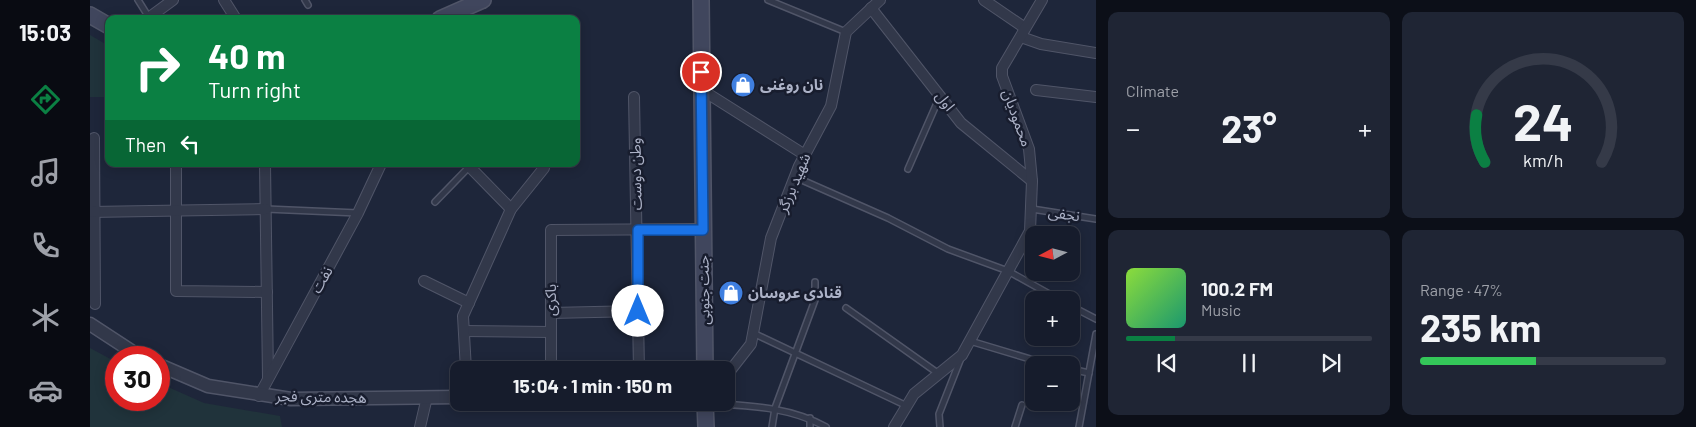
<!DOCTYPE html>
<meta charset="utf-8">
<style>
body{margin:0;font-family:Barlow,"Noto Sans Arabic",sans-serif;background:#1f2534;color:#f1f3f6;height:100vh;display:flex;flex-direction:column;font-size:19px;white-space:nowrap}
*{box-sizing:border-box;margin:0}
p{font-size:16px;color:#9ea1a9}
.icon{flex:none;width:28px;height:28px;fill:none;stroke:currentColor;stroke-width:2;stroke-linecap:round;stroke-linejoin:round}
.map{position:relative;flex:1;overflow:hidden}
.side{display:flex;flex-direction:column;gap:12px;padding:12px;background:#0c0f18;width:600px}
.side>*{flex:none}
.banner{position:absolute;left:15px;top:15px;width:475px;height:152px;border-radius:10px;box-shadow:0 2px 12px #0003,0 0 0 1px #353a48;background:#0b8043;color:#fff;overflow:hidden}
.needle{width:32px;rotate:263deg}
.fabs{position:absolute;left:935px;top:226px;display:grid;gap:10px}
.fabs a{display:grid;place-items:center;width:55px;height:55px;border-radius:10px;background:#161c2c;box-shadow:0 2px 12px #0003,0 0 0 1px #353a48;font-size:25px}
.speed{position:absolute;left:15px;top:346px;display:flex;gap:10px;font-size:25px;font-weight:700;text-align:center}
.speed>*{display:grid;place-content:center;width:65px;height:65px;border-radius:50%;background:#161c2c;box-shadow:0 2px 12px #0003,0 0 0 1px #353a48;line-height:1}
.speed .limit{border:8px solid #d22;background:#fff;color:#111}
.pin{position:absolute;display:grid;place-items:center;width:42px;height:42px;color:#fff;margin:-21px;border:2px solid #fff;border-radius:50%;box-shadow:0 1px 5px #0007}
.me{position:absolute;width:55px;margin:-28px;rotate:0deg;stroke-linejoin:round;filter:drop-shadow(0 0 4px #0008)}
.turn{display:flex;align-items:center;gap:18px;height:105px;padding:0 20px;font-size:22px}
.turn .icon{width:65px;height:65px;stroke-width:2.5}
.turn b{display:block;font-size:35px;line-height:42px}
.then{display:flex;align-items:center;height:48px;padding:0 20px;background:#0003;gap:10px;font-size:19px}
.big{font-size:38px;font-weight:700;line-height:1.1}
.side .tile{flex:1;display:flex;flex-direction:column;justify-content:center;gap:8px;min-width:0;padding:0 18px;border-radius:10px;background:#1f2534}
.side .dial{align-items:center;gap:0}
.dial svg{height:130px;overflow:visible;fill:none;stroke:#353a48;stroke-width:7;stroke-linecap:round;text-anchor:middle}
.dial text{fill:#f1f3f6;stroke:none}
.song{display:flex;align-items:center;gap:15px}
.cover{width:60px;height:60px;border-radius:8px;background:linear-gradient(135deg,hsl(90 70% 55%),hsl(160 70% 35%))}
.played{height:5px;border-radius:2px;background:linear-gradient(90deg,#0b8043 20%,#353a48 20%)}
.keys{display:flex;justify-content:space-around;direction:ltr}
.heat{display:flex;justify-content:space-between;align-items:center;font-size:28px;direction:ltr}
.charge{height:8px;border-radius:4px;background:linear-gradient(90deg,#34c759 47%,#353a48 0)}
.side .tiles{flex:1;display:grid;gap:12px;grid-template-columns:repeat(2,1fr)}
.trip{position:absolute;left:360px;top:361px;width:285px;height:50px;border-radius:10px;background:#161c2c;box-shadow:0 2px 12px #0003,0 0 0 1px #353a48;font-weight:700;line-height:50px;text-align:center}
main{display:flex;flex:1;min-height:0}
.menu{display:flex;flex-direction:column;width:90px;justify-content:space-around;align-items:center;background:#090b12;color:#9ea1a9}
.menu .icon{width:35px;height:35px}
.menu .on{color:#0b8043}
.menu b{font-size:22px;color:#f1f3f6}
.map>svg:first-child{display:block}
.green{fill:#20333b}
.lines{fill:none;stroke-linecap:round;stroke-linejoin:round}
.service-casing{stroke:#505568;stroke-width:8}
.minor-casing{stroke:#505568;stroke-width:12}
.tertiary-casing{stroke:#505568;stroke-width:15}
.secondary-casing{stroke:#505568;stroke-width:18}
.service{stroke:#32384a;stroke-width:5}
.minor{stroke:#32384a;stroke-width:10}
.tertiary{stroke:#32384a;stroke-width:12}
.secondary{stroke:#40465d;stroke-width:15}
.route-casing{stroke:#114b97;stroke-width:12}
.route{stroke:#1a73e8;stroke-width:9}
.labels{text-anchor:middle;stroke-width:5;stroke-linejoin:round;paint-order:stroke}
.poi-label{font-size:15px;font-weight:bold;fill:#acb2c7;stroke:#181d2e;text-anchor:start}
.street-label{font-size:15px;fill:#acb2c7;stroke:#181d2e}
</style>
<main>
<nav class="menu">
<b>15:03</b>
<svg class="icon on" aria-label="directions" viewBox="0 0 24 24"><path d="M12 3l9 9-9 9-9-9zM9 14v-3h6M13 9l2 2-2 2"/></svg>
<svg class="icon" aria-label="music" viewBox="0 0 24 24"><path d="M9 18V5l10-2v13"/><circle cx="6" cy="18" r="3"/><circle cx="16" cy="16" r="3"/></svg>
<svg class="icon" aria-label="phone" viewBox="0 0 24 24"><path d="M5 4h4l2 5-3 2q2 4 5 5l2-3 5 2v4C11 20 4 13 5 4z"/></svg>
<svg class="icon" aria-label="climate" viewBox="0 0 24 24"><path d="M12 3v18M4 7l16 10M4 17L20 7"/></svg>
<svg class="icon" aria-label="car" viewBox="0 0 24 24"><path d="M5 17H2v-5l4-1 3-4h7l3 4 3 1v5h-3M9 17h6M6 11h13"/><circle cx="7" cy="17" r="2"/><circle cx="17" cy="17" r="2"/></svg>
</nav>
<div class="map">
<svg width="1006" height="427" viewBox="0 0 1006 427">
<rect width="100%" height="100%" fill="#1e263a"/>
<g class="green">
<polygon points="0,35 19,46 19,97 0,97"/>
<polygon points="0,348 26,362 26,400 69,400 69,383 114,403 190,416 192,427 0,427"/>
</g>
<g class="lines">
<defs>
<g id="service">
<polyline points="48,0 58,16"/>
<polyline points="215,0 218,5"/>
<polyline points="678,0 756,32"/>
<polyline points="818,169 850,96"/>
<polyline points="705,177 798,218 858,249 918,271 970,300"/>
<polyline points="345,202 379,167"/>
<polyline points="176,209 268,213"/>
<polyline points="942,209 1006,219"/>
<polyline points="981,306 1006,319"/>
<polyline points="756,308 849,374"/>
<polyline points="663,333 817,406"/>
<polyline points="880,341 960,365"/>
<polyline points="981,369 999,373"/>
<path d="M616,403C658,406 698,406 736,427"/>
<polyline points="682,427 685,408 725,300 725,282"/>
<polyline points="720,427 720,418"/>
<polyline points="850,427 849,414 871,358"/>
<polyline points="925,427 932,405"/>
<polyline points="989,427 1006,334"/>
</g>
<g id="minor">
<polyline points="134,0 146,19"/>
<polyline points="894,0 935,28"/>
<polyline points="781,8 871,123 942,181"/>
<polyline points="57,19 83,0"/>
<polyline points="931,37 951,44 1006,53"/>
<polyline points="612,90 715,155"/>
<polyline points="946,90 1006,97"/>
<polyline points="544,97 549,370"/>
<polyline points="4,138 5,304"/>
<polyline points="86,164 86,291 177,292"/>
<polyline points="175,164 178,378"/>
<polyline points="377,164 421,209"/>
<polyline points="0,212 176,209"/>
<polyline points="334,281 379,303"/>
<polyline points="461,313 548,311"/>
<polyline points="374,331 461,332"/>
<polyline points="376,370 373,316 421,209 454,168"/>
<polyline points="461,370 461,230 613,229"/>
<polyline points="636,376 661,344 681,238 709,166 741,106 756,32 790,0"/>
<polyline points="169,396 268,213 291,164"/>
<polyline points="330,427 337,397"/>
<polyline points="804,427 824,394 872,355 940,231 942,181 939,149 912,76 912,68 952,0"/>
</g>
<g id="tertiary">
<polyline points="0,324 52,358"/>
<polyline points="69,365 118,386 201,399 369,397"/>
</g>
<g id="secondary">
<polyline points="611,0 615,370"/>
<polyline points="0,15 19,26"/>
<polyline points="350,19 393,0"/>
<polyline points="615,402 616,427"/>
</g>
</defs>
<use href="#service" class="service-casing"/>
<use href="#minor" class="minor-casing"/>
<use href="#tertiary" class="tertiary-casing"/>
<use href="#secondary" class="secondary-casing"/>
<use href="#service" class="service"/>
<use href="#minor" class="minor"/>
<use href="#tertiary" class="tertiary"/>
<use href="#secondary" class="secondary"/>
</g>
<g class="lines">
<defs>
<polyline id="route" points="548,311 548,230 613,230 611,72"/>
</defs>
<use href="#route" class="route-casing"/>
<use href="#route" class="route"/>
</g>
<defs>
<symbol id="shop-disc" viewBox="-11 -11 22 22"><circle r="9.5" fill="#3f7fe0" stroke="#181d2e"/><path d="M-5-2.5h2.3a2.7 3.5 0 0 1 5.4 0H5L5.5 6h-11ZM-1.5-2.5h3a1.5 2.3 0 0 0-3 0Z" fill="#fff"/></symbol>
</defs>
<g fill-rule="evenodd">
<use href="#shop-disc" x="639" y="71" width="28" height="28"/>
<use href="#shop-disc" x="627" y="279" width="28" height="28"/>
</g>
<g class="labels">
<g class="poi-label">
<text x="670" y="90">نان روغنی</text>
<text x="658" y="298">قنادی عروسان</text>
</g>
<g class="street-label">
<text transform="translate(855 101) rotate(52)" y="5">اول</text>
<text transform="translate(927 118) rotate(70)" y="5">محمودیان</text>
<text transform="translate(546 174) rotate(-91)" y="5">وطن دوست</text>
<text transform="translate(704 183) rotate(-67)" y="5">شهید برزگر</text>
<text transform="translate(974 214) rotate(9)" y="5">نجفی</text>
<text transform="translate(232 280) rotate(-61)" y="5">نفت</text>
<text transform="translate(614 290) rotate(-91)" y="5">جنت جنوبی</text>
<text transform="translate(461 300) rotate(-90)" y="5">باکری</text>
<text transform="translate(231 397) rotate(1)" y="5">هجده متری فجر</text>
</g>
</g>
</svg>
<div class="fabs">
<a><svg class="needle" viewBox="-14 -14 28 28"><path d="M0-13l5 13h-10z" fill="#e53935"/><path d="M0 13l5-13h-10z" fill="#9ea1a9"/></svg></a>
<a>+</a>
<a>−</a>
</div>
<div class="speed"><div class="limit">30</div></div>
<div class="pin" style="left:611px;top:72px;background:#d93025"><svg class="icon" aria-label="arrive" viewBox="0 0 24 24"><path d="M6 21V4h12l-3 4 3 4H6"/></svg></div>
<svg class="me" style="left:548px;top:311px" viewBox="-20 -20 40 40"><circle r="19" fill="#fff"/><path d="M0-13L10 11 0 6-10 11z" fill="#1a73e8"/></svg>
<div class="trip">15:04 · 1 min · 150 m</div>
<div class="banner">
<div class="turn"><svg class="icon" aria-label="right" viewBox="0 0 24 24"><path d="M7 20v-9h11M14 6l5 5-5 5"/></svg><div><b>40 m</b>Turn right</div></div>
<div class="then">Then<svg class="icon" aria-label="left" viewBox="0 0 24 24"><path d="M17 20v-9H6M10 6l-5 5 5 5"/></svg></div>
</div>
</div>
<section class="side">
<div class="tiles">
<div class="tile"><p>Climate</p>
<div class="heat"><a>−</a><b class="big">23°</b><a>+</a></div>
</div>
<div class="tile dial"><svg viewBox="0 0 100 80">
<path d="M14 69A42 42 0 1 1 86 69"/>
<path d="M14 69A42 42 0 0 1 9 40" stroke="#0b8043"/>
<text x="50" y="56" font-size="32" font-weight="700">24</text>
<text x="50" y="72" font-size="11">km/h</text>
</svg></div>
<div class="tile">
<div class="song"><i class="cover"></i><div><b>100.2 FM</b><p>Music</p></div></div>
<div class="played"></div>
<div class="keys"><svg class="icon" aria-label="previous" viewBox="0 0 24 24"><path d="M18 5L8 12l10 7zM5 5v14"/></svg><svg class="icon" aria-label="pause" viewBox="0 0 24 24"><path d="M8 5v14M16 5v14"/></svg><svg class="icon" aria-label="next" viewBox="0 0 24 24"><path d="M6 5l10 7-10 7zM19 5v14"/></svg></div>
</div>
<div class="tile"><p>Range · 47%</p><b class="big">235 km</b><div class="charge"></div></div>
</div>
</section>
</main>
